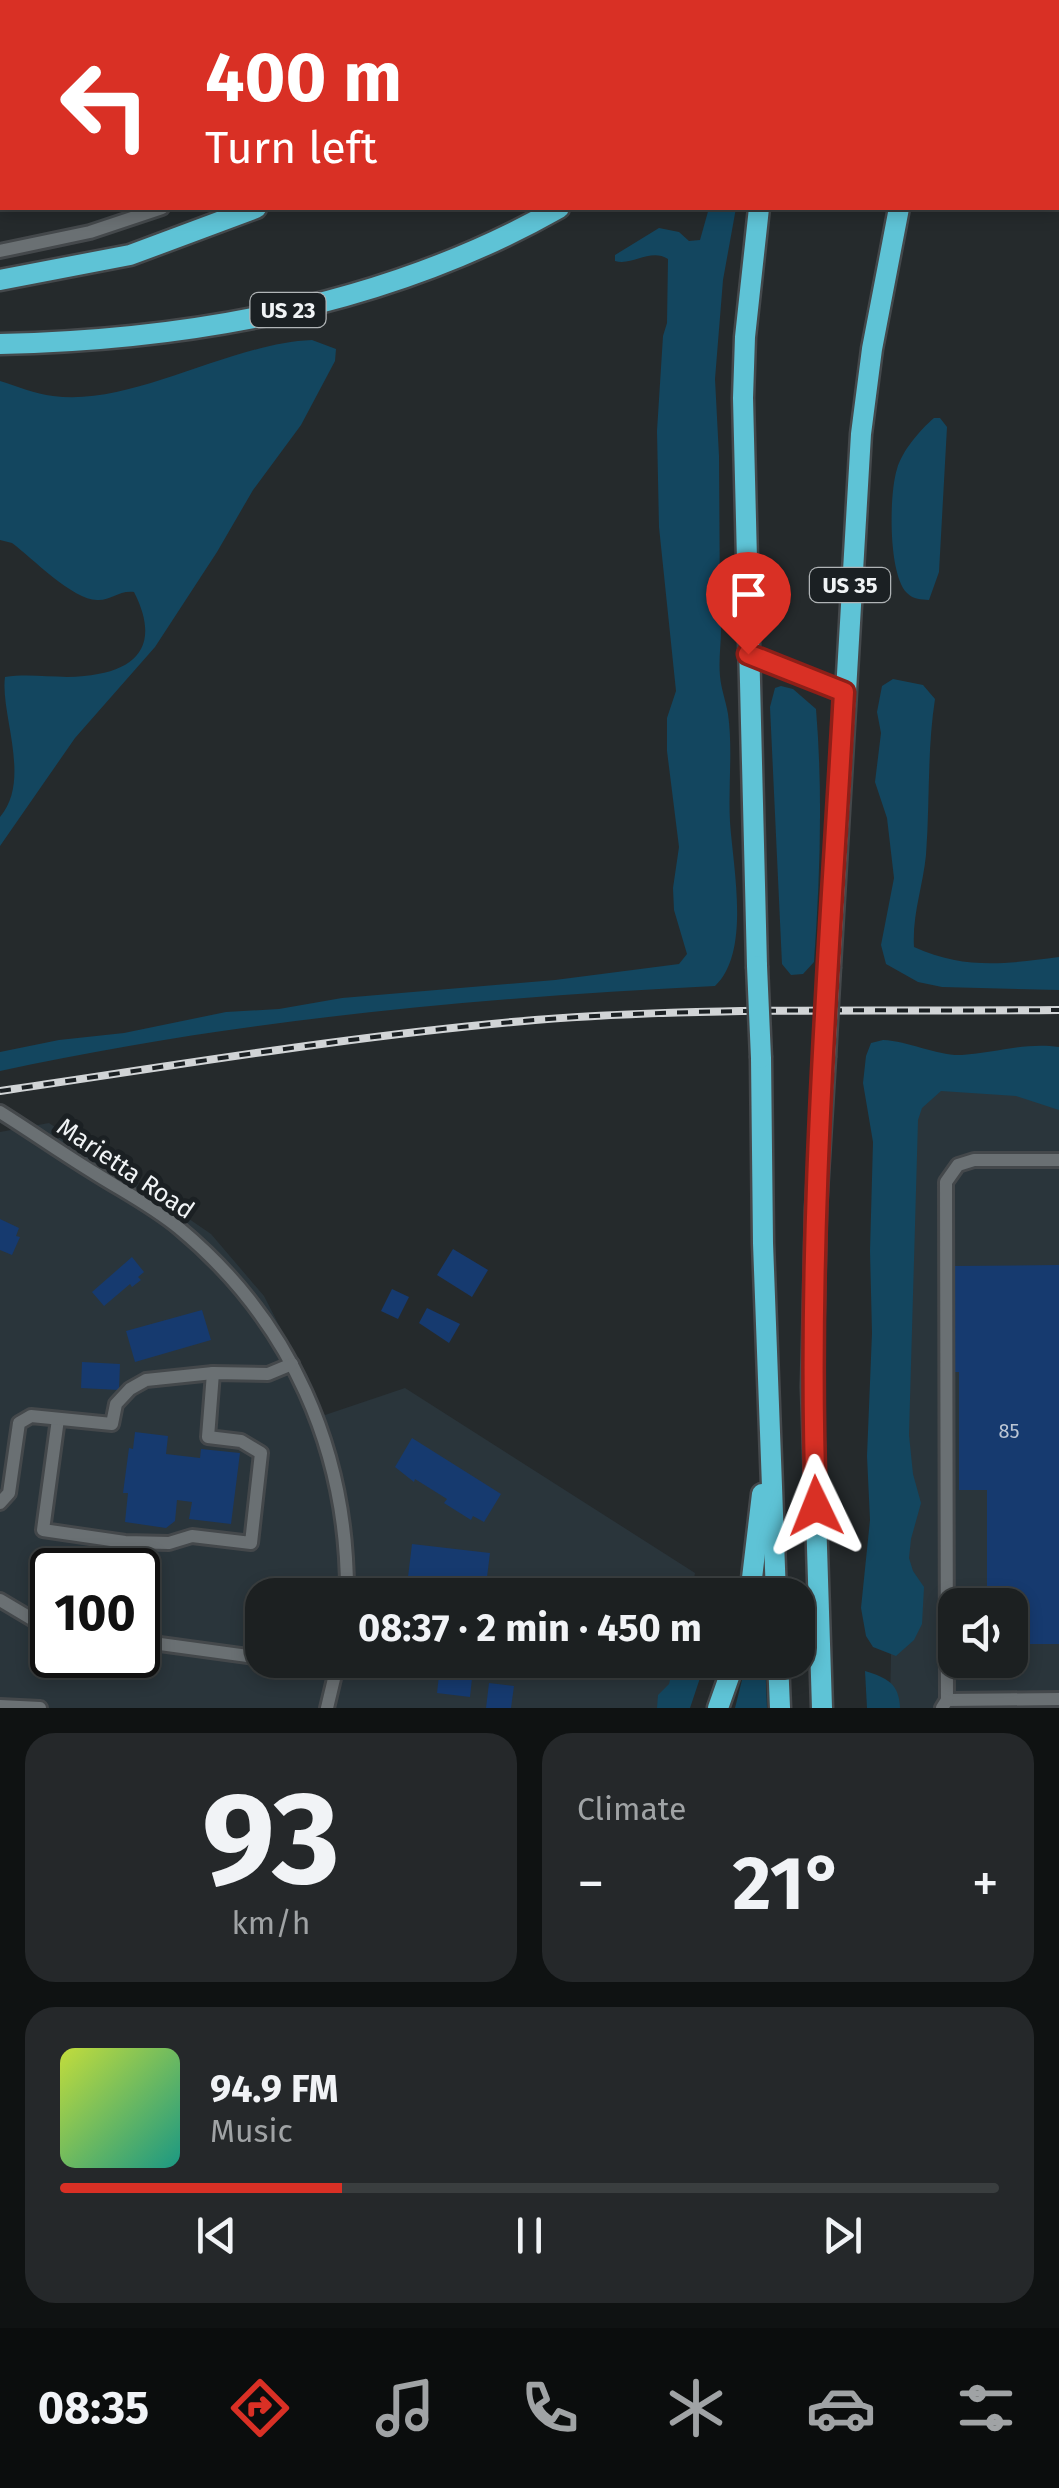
<!DOCTYPE html>
<meta charset="utf-8">
<style>
body{margin:0;font-family:"Fira Sans",sans-serif;background:#25282a;color:#f1f3f6;height:100vh;display:flex;flex-direction:column;font-size:38px;white-space:nowrap}
*{box-sizing:border-box;margin:0}
p{font-size:32px;color:#a0a3a5}
.icon{flex:none;width:55px;height:55px;fill:none;stroke:currentColor;stroke-width:2;stroke-linecap:round;stroke-linejoin:round}
.map{position:relative;height:1708px;overflow:hidden}
.drawer{display:flex;flex-direction:column;gap:25px;padding:25px;background:#0f1212;flex:1}
.drawer>*{flex:none}
.hud{position:absolute;left:0px;top:0px;width:1060px;height:210px;box-shadow:0 5px 15px #0003,0 0 0 2px #3a3e3f;background:#d93025;color:#fff;overflow:hidden}
.tools{position:absolute;left:938px;top:1588px;display:grid;gap:20px}
.tools a{display:grid;place-items:center;width:90px;height:90px;border-radius:20px;background:#1c2021;box-shadow:0 5px 15px #0003,0 0 0 2px #3a3e3f;font-size:50px}
.speed{position:absolute;left:30px;top:1548px;display:flex;gap:20px;font-size:50px;font-weight:700;text-align:center}
.speed>*{display:grid;place-content:center;width:130px;height:130px;border-radius:50%;background:#1c2021;box-shadow:0 5px 15px #0003,0 0 0 2px #3a3e3f;line-height:1}
.speed .limit{border:5px solid #111;border-radius:15px;background:#fff;color:#111}
.pin{position:absolute;display:grid;place-items:center;width:85px;height:85px;color:#fff;margin:-102px -42px;border-radius:50% 50% 50% 0;rotate:-45deg;box-shadow:0 0 10px #0007}
.pin .icon{rotate:45deg}
.me{position:absolute;width:110px;margin:-55px;rotate:358deg;stroke-linejoin:round;filter:drop-shadow(0 0 8px #0008)}
.turn{display:flex;align-items:center;gap:35px;height:210px;padding:0 40px;font-size:45px}
.turn .icon{width:130px;height:130px;stroke-width:2.5}
.turn b{display:block;font-size:70px;line-height:85px}
.big{font-size:75px;font-weight:700;line-height:1.1}
.drawer .card{flex:1;display:flex;flex-direction:column;justify-content:center;gap:15px;min-width:0;padding:0 35px;border-radius:30px;background:#25282a}
.drawer .dial{align-items:center;gap:0}
.dial b{font-size:130px;line-height:1}
.song{display:flex;align-items:center;gap:30px}
.cover{width:120px;height:120px;border-radius:15px;background:linear-gradient(135deg,hsl(70 70% 55%),hsl(170 70% 35%))}
.played{height:10px;border-radius:5px;background:linear-gradient(90deg,#d93025 30%,#3a3e3f 30%)}
.keys{display:flex;justify-content:space-around;direction:ltr}
.heat{display:flex;justify-content:space-between;align-items:center;font-size:55px;direction:ltr}
.drawer .tiles{flex:1;display:grid;gap:25px;grid-template-columns:1fr 1fr}
.card:last-child{grid-column:span 2}
.trip{position:absolute;left:245px;top:1578px;width:570px;height:100px;border-radius:30px;background:#1c2021;box-shadow:0 5px 15px #0003,0 0 0 2px #3a3e3f;font-weight:700;line-height:100px;text-align:center}
.menu{display:flex;height:160px;justify-content:space-around;align-items:center;background:#0b0d0d;color:#a0a3a5}
.menu .icon{width:70px;height:70px}
.menu .on{color:#d93025}
.menu b{font-size:45px;color:#f1f3f6}
.map>svg:first-child{display:block}
.built{fill:#2a353b;fill-rule:evenodd}
.green{fill:#13465f}
.building{fill:#163a6f}
.lines{fill:none;stroke-linecap:round;stroke-linejoin:round}
.minor-casing{stroke:#44484b;stroke-width:18}
.highway-casing{stroke:#44484b;stroke-width:25}
.minor{stroke:#6a7073;stroke-width:12}
.highway{stroke:#5ec3d6;stroke-width:20}
.rail-casing{stroke:#d1d4d6;stroke-width:8}
.rail{stroke:#1b2023;stroke-width:4;stroke-dasharray:11;stroke-linecap:butt}
.highway-bridge-casing{stroke:#44484b;stroke-width:25;stroke-linecap:butt}
.highway-bridge{stroke:#5ec3d6;stroke-width:20}
.route-casing{stroke:#8d1f18;stroke-width:25}
.route{stroke:#d93025;stroke-width:18}
.labels{text-anchor:middle;stroke-width:10;stroke-linejoin:round;paint-order:stroke}
.number-label{font-size:20px;fill:#bac5d4}
.shield{fill:#1b2023;stroke:#b0b4b6;stroke-width:2.5}
.shield-label{font-size:22px;font-weight:bold;fill:#f0f3f5}
.street-label{font-size:25px;fill:#f0f3f5;stroke:#1b2023}
</style>
<div class="map">
<svg width="1059" height="1708" viewBox="0 0 1059 1708">
<rect width="100%" height="100%" fill="#252a2c"/>
<g class="built">
<path d="M902,1085L1059,1095V1708H890ZM955,1605H1010V1660H955Z"/>
<path d="M49,1123L211,1234L264,1296L325,1415L405,1388L695,1573L691,1595H262V1660H677L668,1708H0V1132ZM52,1570H138V1655H52Z"/>
</g>
<g class="green">
<path d="M709,208H736L723,280L715,379L719,456L720,614C723,636 718,655 720,676C721,689 726,701 728,714C733,749 728,787 730,822C733,868 751,952 715,986C475,998 234,1020 0,1071V1052L59,1040L124,1033L226,1012L279,1009L342,998L555,980L679,964L687,954L674,910L673,888L679,847L667,751V718L676,691L659,527L657,431L663,336L667,323L668,259C650,248 633,266 615,261V255L659,228L679,232L689,241L700,240Z"/>
<path d="M312,340L336,349L335,361L301,425L253,490L217,552L155,647L75,738L0,846V817C32,780 0,714 5,677C32,673 58,679 84,676C140,671 160,643 134,592C119,590 110,601 97,600C73,600 32,558 12,543L0,540V381C17,386 35,394 53,396C132,407 230,343 312,340Z"/>
<path d="M934,418H940L947,427L939,572L929,600C921,599 914,600 907,593C888,574 889,494 897,469C902,451 920,430 934,418Z"/>
<path d="M893,679L923,685L935,699C927,751 930,802 926,855C923,886 912,915 914,947C965,970 1006,964 1059,957V990L942,987L918,982L886,964L881,945L894,878L887,818L875,782L881,733L877,712L882,686Z"/>
<path d="M781,686L793,689L816,709C823,794 820,877 814,962L803,974L791,975L782,964L770,707L775,688Z"/>
<path d="M883,1040C909,1041 937,1056 962,1055C996,1053 1025,1042 1059,1047V1110L1016,1096L941,1091L922,1108L918,1120L909,1435L913,1474L921,1503L911,1539L909,1558L913,1571L924,1587L922,1624L914,1640L896,1656L873,1647L866,1636L861,1608L870,1520L867,1456L872,1333L870,1251L873,1142L863,1083L866,1056L871,1043Z"/>
<polygon points="675,1660 706,1660 690,1708 657,1708 658,1695 669,1684"/>
<polygon points="747,1660 765,1660 767,1708 735,1708"/>
<path d="M865,1671C887,1678 899,1683 900,1708H867Z"/>
</g>
<g class="building">
<polygon points="0,1219 19,1228 16,1236 20,1237 12,1255 0,1250"/>
<polygon points="453,1249 488,1270 472,1297 437,1275"/>
<polygon points="132,1257 144,1272 138,1277 141,1280 132,1287 130,1284 104,1306 92,1292"/>
<polygon points="1059,1265 1059,1644 1010,1644 1010,1605 987,1605 987,1490 959,1490 959,1372 954,1372 954,1266"/>
<polygon points="392,1289 409,1297 398,1319 381,1311"/>
<polygon points="427,1308 460,1324 449,1343 419,1323"/>
<polygon points="202,1310 211,1340 135,1362 126,1331"/>
<polygon points="82,1362 120,1364 119,1390 81,1388"/>
<polygon points="135,1432 168,1436 166,1454 200,1458 201,1449 240,1453 231,1524 189,1519 192,1502 177,1500 175,1521 166,1528 125,1522 128,1493 123,1493 129,1448 133,1449"/>
<polygon points="412,1438 501,1494 484,1522 473,1516 471,1520 444,1503 447,1499 415,1479 414,1482 395,1467"/>
<polygon points="412,1544 490,1553 486,1585 408,1577"/>
<polygon points="482,1660 553,1660 551,1671"/>
<polygon points="589,1660 628,1660 625,1679 587,1674"/>
<polygon points="440,1666 473,1669 470,1697 437,1693"/>
<polygon points="489,1683 514,1686 511,1708 486,1708"/>
</g>
<g class="lines">
<defs>
<g id="minor">
<polyline points="484,2 487,0"/>
<polyline points="0,251 90,232 162,208"/>
<polyline points="748,654 844,692"/>
<path d="M0,1112C32,1132 63,1154 96,1174C123,1191 154,1207 179,1228C291,1321 348,1450 347,1595"/>
<polyline points="58,1419 43,1530 125,1542 169,1543 192,1536 251,1543 261,1453 241,1441 208,1437 213,1373"/>
<polyline points="0,1503 9,1493 19,1423 31,1416 112,1424 116,1404 130,1389 146,1380 213,1373 268,1374 292,1364"/>
<polyline points="0,1600 37,1622 52,1628"/>
<polyline points="138,1641 262,1658"/>
<polyline points="279,1660 337,1668"/>
<polyline points="947,1700 1059,1699"/>
<polyline points="0,1706 40,1708"/>
<polyline points="327,1708 338,1662"/>
<polyline points="942,1708 947,1700 946,1182 958,1165 974,1160 1059,1160"/>
</g>
<g id="highway">
<polyline points="596,2 599,0"/>
<polyline points="810,2 811,0"/>
<polyline points="841,2 844,0"/>
<polyline points="959,2 960,0"/>
<polyline points="0,280 130,255 256,208"/>
<path d="M0,344C192,340 390,304 559,208"/>
<polyline points="757,966 743,398 745,337 759,208"/>
<polyline points="830,966 861,434 872,349 899,208"/>
<polyline points="761,1058 763,1243 776,1595"/>
<polyline points="750,1595 762,1494"/>
<polyline points="778,1660 780,1708"/>
<polyline points="718,1708 735,1660"/>
<polyline points="822,1708 812,1387 816,1208 825,1057"/>
</g>
</defs>
<use href="#minor" class="minor-casing"/>
<use href="#highway" class="highway-casing"/>
<use href="#minor" class="minor"/>
<use href="#highway" class="highway"/>
<defs>
<g id="rail">
<polyline points="111,2 113,0"/>
<polyline points="0,199 2,195"/>
<path d="M0,1091C178,1065 356,1035 535,1020C709,1006 885,1012 1059,1010"/>
</g>
</defs>
<use href="#rail" class="rail-casing"/>
<use href="#rail" class="rail"/>
<defs>
<g id="highway-bridge">
<polyline points="757,966 761,1058"/>
<polyline points="825,1057 830,966"/>
</g>
</defs>
<use href="#highway-bridge" class="highway-bridge-casing"/>
<use href="#highway-bridge" class="highway-bridge"/>
</g>
<g class="lines">
<defs>
<path id="route" d="M748,654L844,692C829,962 806,1234 816,1506"/>
</defs>
<use href="#route" class="route-casing"/>
<use href="#route" class="route"/>
</g>
<g class="labels">
<g class="number-label">
<text x="1009" y="1438">85</text>
</g>
<g class="shield">
<rect x="250.5" y="293" width="75" height="34" rx="8"/>
<rect x="810" y="568" width="80" height="34" rx="8"/>
</g>
<g class="shield-label">
<text x="288" y="318">US 23</text>
<text x="850" y="593">US 35</text>
</g>
<g class="street-label">
<text transform="translate(126 1168) rotate(34)" y="9">Marietta Road</text>
</g>
</g>
</svg>
<div class="tools">
<a><svg class="icon" aria-label="sound" viewBox="0 0 24 24"><path d="M4 9h4l5-4v14l-5-4H4zM17 9q2 3 0 6"/></svg></a>
</div>
<div class="speed"><div class="limit">100</div></div>
<div class="pin" style="left:748px;top:654px;background:#d93025"><svg class="icon" aria-label="arrive" viewBox="0 0 24 24"><path d="M6 21V4h12l-3 4 3 4H6"/></svg></div>
<svg class="me" style="left:816px;top:1506px" viewBox="-20 -20 40 40"><path d="M0-17L14 15 0 8-14 15z" fill="#d93025" stroke="#fff" stroke-width="4"/></svg>
<div class="trip">08:37 · 2 min · 450 m</div>
<div class="hud">
<div class="turn"><svg class="icon" aria-label="left" viewBox="0 0 24 24"><path d="M17 20v-9H6M10 6l-5 5 5 5"/></svg><div><b>400 m</b>Turn left</div></div>
</div>
</div>
<section class="drawer">
<div class="tiles">
<div class="card dial"><b>93</b><p>km/h</p></div>
<div class="card"><p>Climate</p>
<div class="heat"><a>−</a><b class="big">21°</b><a>+</a></div>
</div>
<div class="card">
<div class="song"><i class="cover"></i><div><b>94.9 FM</b><p>Music</p></div></div>
<div class="played"></div>
<div class="keys"><svg class="icon" aria-label="previous" viewBox="0 0 24 24"><path d="M18 5L8 12l10 7zM5 5v14"/></svg><svg class="icon" aria-label="pause" viewBox="0 0 24 24"><path d="M8 5v14M16 5v14"/></svg><svg class="icon" aria-label="next" viewBox="0 0 24 24"><path d="M6 5l10 7-10 7zM19 5v14"/></svg></div>
</div>
</div>
</section>
<nav class="menu">
<b>08:35</b>
<svg class="icon on" aria-label="directions" viewBox="0 0 24 24"><path d="M12 3l9 9-9 9-9-9zM9 14v-3h6M13 9l2 2-2 2"/></svg>
<svg class="icon" aria-label="music" viewBox="0 0 24 24"><path d="M9 18V5l10-2v13"/><circle cx="6" cy="18" r="3"/><circle cx="16" cy="16" r="3"/></svg>
<svg class="icon" aria-label="phone" viewBox="0 0 24 24"><path d="M5 4h4l2 5-3 2q2 4 5 5l2-3 5 2v4C11 20 4 13 5 4z"/></svg>
<svg class="icon" aria-label="climate" viewBox="0 0 24 24"><path d="M12 3v18M4 7l16 10M4 17L20 7"/></svg>
<svg class="icon" aria-label="car" viewBox="0 0 24 24"><path d="M5 17H2v-5l4-1 3-4h7l3 4 3 1v5h-3M9 17h6M6 11h13"/><circle cx="7" cy="17" r="2"/><circle cx="17" cy="17" r="2"/></svg>
<svg class="icon" aria-label="filters" viewBox="0 0 24 24"><path d="M4 7h16M4 17h16"/><circle cx="9" cy="7" r="2"/><circle cx="15" cy="17" r="2"/></svg>
</nav>
